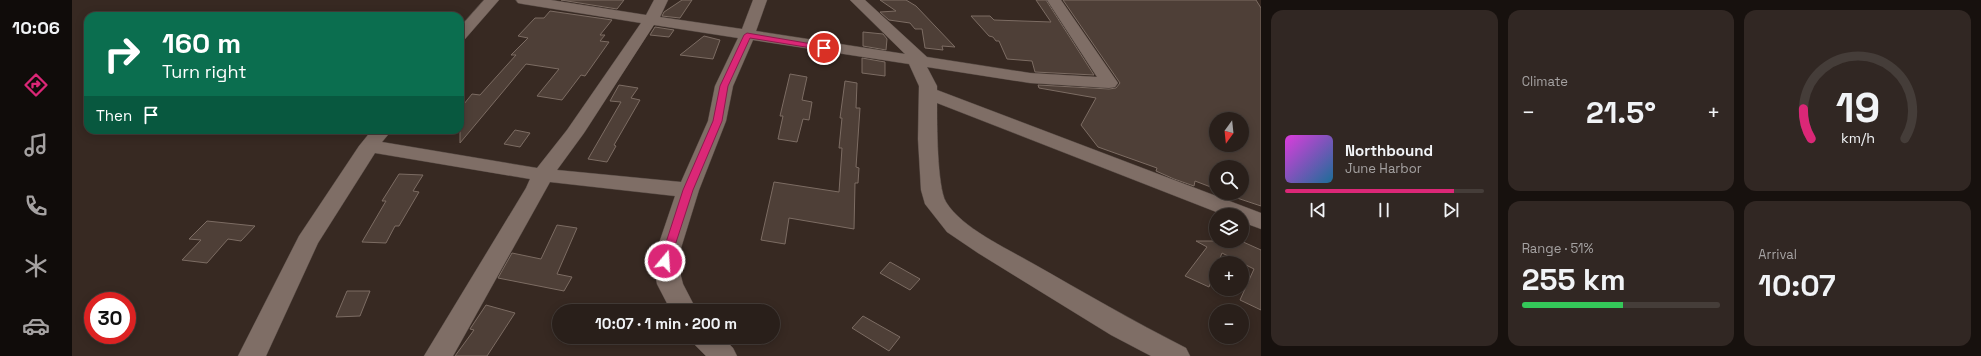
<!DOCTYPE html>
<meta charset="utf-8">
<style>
body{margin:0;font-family:"Space Grotesk",sans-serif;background:#312723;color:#f1f3f6;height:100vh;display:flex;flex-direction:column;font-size:15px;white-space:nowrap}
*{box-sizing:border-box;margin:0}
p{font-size:13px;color:#a5a2a2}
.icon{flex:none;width:22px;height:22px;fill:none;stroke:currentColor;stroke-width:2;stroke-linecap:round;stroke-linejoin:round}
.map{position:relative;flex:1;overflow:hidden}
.details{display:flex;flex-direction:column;gap:10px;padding:10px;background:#17110e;width:720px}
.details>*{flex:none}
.banner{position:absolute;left:12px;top:12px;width:380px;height:122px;border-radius:12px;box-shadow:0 2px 10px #0003,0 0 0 1px #453d39;background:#0b6e4f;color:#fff;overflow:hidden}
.needle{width:26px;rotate:195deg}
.buttons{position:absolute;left:1137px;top:112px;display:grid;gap:8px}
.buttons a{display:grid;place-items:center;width:40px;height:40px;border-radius:50%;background:#291f1a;box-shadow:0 2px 10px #0003,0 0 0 1px #453d39;font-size:20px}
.speed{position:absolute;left:12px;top:292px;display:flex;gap:8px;font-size:20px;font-weight:700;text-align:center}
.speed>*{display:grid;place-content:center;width:52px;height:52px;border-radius:50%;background:#291f1a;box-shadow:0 2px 10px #0003,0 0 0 1px #453d39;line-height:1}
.speed .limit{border:6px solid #d22;background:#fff;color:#111}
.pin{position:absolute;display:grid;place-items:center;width:34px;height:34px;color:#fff;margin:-17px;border:2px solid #fff;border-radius:50%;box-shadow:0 1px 4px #0007}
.me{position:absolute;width:44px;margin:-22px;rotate:18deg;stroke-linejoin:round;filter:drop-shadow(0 0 3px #0008)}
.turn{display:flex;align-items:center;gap:14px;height:84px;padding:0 12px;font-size:18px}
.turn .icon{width:52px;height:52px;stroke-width:2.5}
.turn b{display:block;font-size:28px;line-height:34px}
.then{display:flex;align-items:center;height:38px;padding:0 12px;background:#0003;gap:8px;font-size:15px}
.big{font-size:30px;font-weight:700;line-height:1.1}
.details .card{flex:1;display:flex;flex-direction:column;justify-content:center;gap:6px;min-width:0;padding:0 14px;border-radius:12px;background:#312723}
.details .dial{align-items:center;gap:0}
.dial svg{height:104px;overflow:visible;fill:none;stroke:#453d39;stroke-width:7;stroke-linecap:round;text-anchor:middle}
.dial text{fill:#f1f3f6;stroke:none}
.song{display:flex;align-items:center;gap:12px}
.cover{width:48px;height:48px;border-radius:6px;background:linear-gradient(135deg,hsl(300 70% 55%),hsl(200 70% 35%))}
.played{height:4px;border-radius:2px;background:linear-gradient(90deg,#db2777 85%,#453d39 85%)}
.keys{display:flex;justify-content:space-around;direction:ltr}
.heat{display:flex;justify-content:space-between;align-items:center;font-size:22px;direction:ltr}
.charge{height:6px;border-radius:3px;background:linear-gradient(90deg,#34c759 51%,#453d39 0)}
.details .tiles{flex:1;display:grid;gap:10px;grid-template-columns:repeat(3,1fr)}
.card:first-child{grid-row:span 2}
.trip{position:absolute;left:480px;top:304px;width:228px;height:40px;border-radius:20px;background:#291f1a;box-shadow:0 2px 10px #0003,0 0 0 1px #453d39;font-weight:700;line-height:40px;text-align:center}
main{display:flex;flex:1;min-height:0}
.dock{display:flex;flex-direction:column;width:72px;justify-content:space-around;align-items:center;background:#100c0a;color:#a5a2a2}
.dock .icon{width:28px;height:28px}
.dock .current{color:#db2777}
.dock b{font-size:18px;color:#f1f3f6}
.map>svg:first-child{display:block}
.building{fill:#4e3f37;stroke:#7c6c63;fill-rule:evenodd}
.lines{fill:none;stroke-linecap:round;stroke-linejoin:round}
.minor-casing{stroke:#534741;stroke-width:1}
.minor{fill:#7f6e66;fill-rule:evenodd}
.route{fill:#db2777;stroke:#8e194d}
</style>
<main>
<nav class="dock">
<b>10:06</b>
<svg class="icon current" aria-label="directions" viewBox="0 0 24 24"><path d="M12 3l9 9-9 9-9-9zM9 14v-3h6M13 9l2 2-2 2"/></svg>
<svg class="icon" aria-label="music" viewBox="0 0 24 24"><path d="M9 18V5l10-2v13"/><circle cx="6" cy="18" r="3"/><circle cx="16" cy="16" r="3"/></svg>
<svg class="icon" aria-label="phone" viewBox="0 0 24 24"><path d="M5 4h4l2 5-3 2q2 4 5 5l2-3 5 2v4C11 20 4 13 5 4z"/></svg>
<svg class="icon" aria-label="climate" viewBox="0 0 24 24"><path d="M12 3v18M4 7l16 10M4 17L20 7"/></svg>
<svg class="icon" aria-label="car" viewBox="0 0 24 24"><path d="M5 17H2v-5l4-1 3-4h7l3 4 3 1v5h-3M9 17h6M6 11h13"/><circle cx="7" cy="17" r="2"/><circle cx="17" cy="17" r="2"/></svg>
</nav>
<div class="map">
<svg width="1189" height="356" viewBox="0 0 1189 356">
<rect width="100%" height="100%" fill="#372922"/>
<g class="building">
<polygon points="489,0 552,0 545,9"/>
<polygon points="610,0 620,0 608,18 590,16 592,12"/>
<polygon points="808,0 834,0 844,6 883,47 870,46 871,50 853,48 850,29 843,29 838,23 817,20 808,12 824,11"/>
<polygon points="964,0 974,0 1022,75 963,72 960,61 935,59 927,41 924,41 921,37 917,36 899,16 918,16 922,20 979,22"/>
<path d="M991,0H1184L1189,8V206L1156,195V193H1170V167H1144V189L1123,181L1122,186L1102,179L1084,171L1085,168L1026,147L1009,125L1024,98L967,88L966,85L1037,89L1044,88L1048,83ZM1144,119H1170V145H1144Z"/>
<polygon points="478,11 540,20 528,35 533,35 528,41 537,42 513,76 509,75 490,100 465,96 487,69 454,64 388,143 388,109 400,94 408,95 444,55 439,55 456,38 446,36 463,18 472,18"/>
<polygon points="583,27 602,30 597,37 578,35"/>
<polygon points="791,32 811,34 815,39 814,50 791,46"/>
<polygon points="632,36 648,40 641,59 608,55"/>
<polygon points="790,58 813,62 813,76 790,73"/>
<polygon points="718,74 735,77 730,100 740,102 737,120 731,119 725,142 706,139 711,116 708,116"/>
<polygon points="773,81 785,83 784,108 788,108 784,167 787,168 786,183 783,183 782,229 717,218 713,244 689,240 702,182 767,192 770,148 767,148 770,118 768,118"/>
<polygon points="547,85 566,88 559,98 568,100 542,145 544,146 535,162 516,159 549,102 538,101"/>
<polygon points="443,130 458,133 448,147 432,144"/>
<polygon points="327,174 351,175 341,191 347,192 327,226 323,226 314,243 290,242 314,201 310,201"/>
<polygon points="135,221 183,226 169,241 156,239 135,263 110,260 129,240 117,239"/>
<polygon points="485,225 505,228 485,274 500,277 492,291 426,278 440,253 469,259"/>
<polygon points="1124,241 1169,241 1189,250 1189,310 1168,300 1182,269 1150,253 1146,263 1144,263 1144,268 1137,287 1113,276 1135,247"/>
<polygon points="818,262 848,279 838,290 808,273"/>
<polygon points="275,291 298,291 288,316 264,317"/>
<polygon points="414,305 443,313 415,356 383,356 402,330 398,329"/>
<polygon points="791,316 828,337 817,351 780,328"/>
</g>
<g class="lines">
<defs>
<g id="minor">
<polygon points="412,0 427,0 393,39 388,41 388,27"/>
<path d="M444,0H479L574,15L582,0H596L588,17L670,29L681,0H695L684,31L833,54L778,0H793L855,57L958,73L1025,77L975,0H989L1046,83L1043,87L1037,88L958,83L855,67L865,86V90L1189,213V229L1170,222V215H1152L865,103C865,123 865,186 874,202C890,228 934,248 960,263C1011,292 1061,321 1114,348L1118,356H1079L1039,335L906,253L875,232L853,204L849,190L846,139L847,86L837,64L681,40L661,86L654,121L627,190L605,261L611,284L625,311H599L585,284L581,261L603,196L478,182L381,356H352L454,188L458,179L303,153L246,243L194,356H166L227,236L287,146L300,130H320L310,142L465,168L495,130L569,23L451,4L446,3ZM582,25L666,38L643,86L636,121L609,182L485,170L512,133Z"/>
<polygon points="619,337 650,337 661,348 665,356 634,356 623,345"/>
</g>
</defs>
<use href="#minor" class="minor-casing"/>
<use href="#minor" class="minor"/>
</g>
<polygon class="route" points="675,33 752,46 755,48 752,50 678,38 656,86 650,121 621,190 598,261 597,263 589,263 588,261 611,190 641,121 648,86 672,35"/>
</svg>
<div class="buttons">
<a><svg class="needle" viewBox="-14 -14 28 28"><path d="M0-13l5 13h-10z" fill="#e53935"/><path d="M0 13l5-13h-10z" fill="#a5a2a2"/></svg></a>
<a><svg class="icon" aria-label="search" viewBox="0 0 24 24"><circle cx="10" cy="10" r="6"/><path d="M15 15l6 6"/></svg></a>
<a><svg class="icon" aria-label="layers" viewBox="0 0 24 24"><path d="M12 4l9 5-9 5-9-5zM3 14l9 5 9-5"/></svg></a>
<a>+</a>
<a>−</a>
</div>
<div class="speed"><div class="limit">30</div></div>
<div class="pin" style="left:752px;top:48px;background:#d93025"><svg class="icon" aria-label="arrive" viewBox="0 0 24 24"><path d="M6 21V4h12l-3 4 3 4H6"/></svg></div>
<svg class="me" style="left:593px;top:261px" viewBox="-20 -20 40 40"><circle r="17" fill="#db2777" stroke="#fff" stroke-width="3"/><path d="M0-11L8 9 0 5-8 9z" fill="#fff"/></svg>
<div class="trip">10:07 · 1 min · 200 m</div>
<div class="banner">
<div class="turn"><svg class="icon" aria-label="right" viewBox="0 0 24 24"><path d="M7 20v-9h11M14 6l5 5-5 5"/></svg><div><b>160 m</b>Turn right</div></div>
<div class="then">Then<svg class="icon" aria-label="arrive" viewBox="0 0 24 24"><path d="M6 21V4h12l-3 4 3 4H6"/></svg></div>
</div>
</div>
<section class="details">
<div class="tiles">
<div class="card">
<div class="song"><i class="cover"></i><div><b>Northbound</b><p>June Harbor</p></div></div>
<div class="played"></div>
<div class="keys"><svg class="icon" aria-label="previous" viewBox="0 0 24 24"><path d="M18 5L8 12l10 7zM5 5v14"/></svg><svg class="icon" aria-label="pause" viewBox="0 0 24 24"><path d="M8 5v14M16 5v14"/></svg><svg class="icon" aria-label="next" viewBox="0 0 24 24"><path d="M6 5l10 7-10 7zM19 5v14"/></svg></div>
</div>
<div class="card"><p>Climate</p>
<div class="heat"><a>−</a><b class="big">21.5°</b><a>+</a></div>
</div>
<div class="card dial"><svg viewBox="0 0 100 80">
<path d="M14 69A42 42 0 1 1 86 69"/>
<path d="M14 69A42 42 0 0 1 8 46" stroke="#db2777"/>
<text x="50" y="56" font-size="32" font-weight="700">19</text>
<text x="50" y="72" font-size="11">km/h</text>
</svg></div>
<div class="card"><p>Range · 51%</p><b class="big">255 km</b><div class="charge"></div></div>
<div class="card"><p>Arrival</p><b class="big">10:07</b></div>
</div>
</section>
</main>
